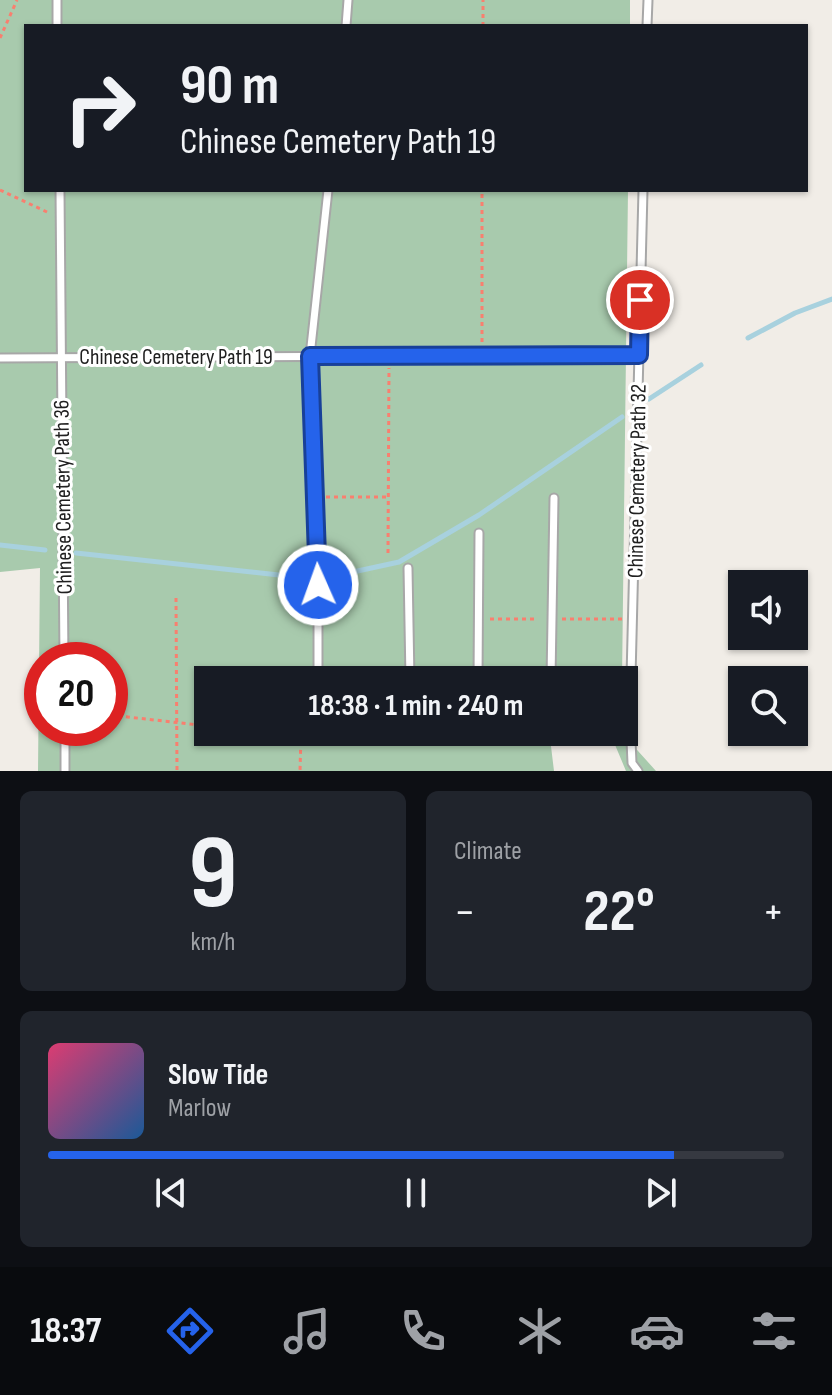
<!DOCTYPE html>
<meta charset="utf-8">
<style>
body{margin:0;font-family:"Sofia Sans Condensed",sans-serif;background:#20242c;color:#f1f3f6;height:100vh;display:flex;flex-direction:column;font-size:30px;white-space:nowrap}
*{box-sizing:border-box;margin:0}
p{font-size:26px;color:#9ea1a6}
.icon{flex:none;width:44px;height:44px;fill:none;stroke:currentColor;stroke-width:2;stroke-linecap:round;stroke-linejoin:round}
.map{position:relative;height:771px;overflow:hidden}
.sheet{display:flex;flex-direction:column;gap:20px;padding:20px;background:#0d0f14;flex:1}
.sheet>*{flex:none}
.top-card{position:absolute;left:24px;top:24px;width:784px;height:168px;border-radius:0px;box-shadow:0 2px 6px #0004;background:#171b24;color:#f1f3f6;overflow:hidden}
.controls{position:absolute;left:728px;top:570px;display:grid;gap:16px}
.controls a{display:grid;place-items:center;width:80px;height:80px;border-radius:0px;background:#171b24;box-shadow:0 2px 6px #0004;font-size:40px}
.speed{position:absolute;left:24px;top:642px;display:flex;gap:16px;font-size:40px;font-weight:700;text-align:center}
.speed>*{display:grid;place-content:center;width:104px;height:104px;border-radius:50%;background:#171b24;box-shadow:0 2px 6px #0004;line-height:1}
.speed .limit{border:12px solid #d22;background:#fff;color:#111}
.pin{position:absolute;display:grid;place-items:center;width:68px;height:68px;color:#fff;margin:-34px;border:4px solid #fff;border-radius:50%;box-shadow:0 2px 8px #0007}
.me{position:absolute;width:88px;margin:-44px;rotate:358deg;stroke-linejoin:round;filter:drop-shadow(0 0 6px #0008)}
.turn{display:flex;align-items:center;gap:28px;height:168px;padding:0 24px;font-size:36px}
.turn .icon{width:104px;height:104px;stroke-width:2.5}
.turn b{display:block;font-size:56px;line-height:68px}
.big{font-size:60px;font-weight:700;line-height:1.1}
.sheet .card{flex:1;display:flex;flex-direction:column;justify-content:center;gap:12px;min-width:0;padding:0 28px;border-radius:12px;background:#20242c}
.sheet .dial{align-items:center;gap:0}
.dial b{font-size:104px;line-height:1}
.song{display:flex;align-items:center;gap:24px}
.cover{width:96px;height:96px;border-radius:12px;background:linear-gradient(135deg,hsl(340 70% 55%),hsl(210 70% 35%))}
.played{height:8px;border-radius:4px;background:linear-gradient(90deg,#2563eb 85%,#363941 85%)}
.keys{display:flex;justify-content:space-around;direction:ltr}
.heat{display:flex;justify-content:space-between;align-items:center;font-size:44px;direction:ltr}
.sheet .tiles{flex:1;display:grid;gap:20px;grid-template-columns:1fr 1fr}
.card:last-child{grid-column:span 2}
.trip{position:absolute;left:194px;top:666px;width:444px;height:80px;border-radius:0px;background:#171b24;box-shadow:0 2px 6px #0004;font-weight:700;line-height:80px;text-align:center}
.tabs{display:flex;height:128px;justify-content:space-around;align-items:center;background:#090b0e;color:#9ea1a6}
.tabs .icon{width:56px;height:56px}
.tabs .selected{color:#2563eb}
.tabs b{font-size:36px;color:#f1f3f6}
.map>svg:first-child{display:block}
.cemetery{fill:#a8caad;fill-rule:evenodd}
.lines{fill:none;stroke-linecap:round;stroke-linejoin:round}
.stream{stroke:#a8d1de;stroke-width:5}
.lane-casing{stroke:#a7a7a7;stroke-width:11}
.path{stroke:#f97f6f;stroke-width:3;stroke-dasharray:4 4;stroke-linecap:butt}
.lane{stroke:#fff;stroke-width:7}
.route-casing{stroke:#184099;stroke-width:20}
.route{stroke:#2563eb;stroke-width:14}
.labels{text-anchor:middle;stroke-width:6;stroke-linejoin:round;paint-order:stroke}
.street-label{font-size:22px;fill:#202020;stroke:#fff}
</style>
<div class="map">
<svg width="832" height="771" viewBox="0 0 832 771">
<rect width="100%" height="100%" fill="#f1ede7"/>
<path class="cemetery" d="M0,0H630V26H26V190H628L622,680H208V732H621L656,771H626L613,740L550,738L554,771H38L40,568L0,572ZM42,660H110V728H42Z"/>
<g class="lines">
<g class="stream">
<polyline points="748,338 795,313 832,299"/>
<polyline points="649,399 701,365"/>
<polyline points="0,545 45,550"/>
<polyline points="76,553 297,577"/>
<polyline points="330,577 399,562 479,515 622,417"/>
</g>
<defs>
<g id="lane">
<polyline points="57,0 57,26"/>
<polyline points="346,26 348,0"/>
<polyline points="647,26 648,0"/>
<polyline points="60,190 64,660"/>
<polyline points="0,358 639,355"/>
<polyline points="408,568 410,680"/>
<polyline points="318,680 318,585 310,356 328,190"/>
<polyline points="478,680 479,533"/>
<polyline points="551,680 554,498"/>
<polyline points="65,728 65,771"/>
<polyline points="638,771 632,763 630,718 643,190"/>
</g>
</defs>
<use href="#lane" class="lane-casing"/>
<g class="path">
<polyline points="483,26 483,0"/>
<polyline points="0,38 17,0"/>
<polyline points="0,190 47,212"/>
<polyline points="482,342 482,190"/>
<polyline points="326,497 387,497"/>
<polyline points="388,553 389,368"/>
<polyline points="176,598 177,771"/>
<polyline points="490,619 538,619"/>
<polyline points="562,619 622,619"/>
<polyline points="110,715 208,726"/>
<polyline points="268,732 301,735 300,771"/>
</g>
<use href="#lane" class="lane"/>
</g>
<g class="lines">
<defs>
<polyline id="route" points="318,585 310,356 639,355 640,300"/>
</defs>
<use href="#route" class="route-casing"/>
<use href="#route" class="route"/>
</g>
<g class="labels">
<g class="street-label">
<text x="176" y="364">Chinese Cemetery Path 19</text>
<text transform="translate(636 481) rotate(-89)" y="8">Chinese Cemetery Path 32</text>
<text transform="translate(62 497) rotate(-91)" y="8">Chinese Cemetery Path 36</text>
</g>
</g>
</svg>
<div class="controls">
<a><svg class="icon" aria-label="sound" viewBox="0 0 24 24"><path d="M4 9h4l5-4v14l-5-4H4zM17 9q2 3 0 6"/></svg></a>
<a><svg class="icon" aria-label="search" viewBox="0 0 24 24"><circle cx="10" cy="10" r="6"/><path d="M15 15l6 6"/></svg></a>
</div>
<div class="speed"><div class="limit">20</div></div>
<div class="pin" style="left:640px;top:300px;background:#d93025"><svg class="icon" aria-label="arrive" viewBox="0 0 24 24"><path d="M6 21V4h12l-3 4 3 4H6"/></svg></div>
<svg class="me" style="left:318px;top:585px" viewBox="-20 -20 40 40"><circle r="17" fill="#2563eb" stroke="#fff" stroke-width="3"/><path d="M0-11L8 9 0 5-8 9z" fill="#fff"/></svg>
<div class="trip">18:38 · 1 min · 240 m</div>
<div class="top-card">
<div class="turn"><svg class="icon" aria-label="right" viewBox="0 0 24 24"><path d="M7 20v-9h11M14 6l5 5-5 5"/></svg><div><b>90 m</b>Chinese Cemetery Path 19</div></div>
</div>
</div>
<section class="sheet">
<div class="tiles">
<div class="card dial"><b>9</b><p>km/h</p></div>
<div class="card"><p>Climate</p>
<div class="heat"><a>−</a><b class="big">22°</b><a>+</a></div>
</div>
<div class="card">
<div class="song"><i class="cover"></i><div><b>Slow Tide</b><p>Marlow</p></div></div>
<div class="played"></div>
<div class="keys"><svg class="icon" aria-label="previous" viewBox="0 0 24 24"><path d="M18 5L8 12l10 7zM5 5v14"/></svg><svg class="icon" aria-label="pause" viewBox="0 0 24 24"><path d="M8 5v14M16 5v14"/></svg><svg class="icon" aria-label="next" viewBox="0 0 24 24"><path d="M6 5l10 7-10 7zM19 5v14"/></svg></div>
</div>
</div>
</section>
<nav class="tabs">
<b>18:37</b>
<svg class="icon selected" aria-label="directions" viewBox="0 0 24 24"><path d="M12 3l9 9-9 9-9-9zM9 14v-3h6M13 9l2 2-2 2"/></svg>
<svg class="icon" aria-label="music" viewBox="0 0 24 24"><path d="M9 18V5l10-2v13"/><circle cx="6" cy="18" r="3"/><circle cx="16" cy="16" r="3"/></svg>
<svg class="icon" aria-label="phone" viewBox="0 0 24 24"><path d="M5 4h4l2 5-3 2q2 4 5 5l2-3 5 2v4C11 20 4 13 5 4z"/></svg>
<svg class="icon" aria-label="climate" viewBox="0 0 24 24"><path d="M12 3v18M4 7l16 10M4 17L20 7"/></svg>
<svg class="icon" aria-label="car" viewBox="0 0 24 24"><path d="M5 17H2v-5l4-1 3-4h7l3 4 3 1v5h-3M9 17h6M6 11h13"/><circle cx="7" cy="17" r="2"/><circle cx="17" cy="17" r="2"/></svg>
<svg class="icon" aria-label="filters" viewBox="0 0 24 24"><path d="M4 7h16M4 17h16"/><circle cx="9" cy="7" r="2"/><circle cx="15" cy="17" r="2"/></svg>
</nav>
